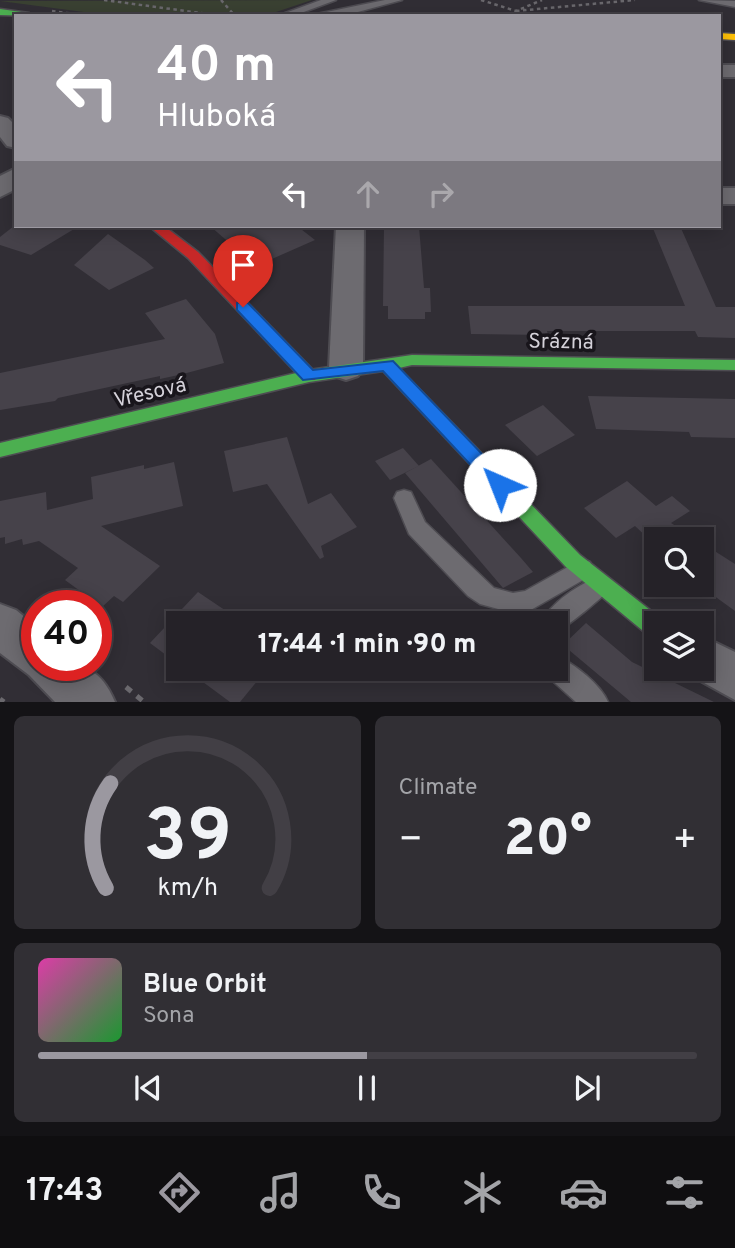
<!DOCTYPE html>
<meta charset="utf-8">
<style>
body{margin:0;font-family:Overpass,sans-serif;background:#312f34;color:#f1f3f6;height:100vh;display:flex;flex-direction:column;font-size:26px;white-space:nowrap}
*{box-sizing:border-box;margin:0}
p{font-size:23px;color:#a3a4a8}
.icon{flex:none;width:38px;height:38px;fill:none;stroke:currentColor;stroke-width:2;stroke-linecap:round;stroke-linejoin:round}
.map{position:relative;height:702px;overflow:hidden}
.drawer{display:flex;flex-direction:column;gap:14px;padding:14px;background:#141316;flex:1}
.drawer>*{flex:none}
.guide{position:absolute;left:14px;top:14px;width:707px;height:214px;border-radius:0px;box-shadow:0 4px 18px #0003,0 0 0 2px #423f45;background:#9b98a0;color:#fff;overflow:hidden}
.fabs{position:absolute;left:644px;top:527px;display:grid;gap:14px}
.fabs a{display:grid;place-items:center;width:70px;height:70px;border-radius:0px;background:#252228;box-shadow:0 4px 18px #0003,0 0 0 2px #423f45;font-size:35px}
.speed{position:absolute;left:21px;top:590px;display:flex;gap:14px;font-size:35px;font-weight:700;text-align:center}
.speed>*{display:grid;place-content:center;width:91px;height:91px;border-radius:50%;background:#252228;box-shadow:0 4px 18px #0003,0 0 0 2px #423f45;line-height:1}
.speed .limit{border:10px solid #d22;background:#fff;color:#111}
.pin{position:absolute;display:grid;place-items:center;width:60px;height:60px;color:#fff;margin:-72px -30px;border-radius:50% 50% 50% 0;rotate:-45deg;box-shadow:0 0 7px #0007}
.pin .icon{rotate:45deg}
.me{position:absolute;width:77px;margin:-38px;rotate:316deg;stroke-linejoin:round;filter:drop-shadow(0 0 5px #0008)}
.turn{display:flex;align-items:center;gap:24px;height:147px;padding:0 28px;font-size:32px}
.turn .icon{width:91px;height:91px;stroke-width:2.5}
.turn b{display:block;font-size:49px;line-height:60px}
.lanes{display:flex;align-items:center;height:66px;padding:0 28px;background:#0003;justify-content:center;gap:35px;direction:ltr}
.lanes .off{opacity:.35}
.big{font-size:52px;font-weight:800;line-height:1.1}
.drawer .widget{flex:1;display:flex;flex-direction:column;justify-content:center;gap:10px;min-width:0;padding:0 24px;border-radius:10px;background:#312f34}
.drawer .dial{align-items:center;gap:0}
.dial svg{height:182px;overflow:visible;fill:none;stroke:#423f45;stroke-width:7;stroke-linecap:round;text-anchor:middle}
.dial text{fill:#f1f3f6;stroke:none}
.song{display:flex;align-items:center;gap:21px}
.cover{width:84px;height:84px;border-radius:10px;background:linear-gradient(135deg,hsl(320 70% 55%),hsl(130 70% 35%))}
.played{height:7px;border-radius:4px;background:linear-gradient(90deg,#9b98a0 50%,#423f45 50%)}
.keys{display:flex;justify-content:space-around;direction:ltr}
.heat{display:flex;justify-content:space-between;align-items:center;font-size:38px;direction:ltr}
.drawer .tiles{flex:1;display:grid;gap:14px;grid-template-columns:1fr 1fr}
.widget:last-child{grid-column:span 2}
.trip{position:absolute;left:166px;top:611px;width:402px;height:70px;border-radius:0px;background:#252228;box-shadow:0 4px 18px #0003,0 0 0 2px #423f45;font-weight:800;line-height:70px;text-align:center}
.dock{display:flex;height:112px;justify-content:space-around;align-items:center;background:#0f0e10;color:#a3a4a8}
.dock .icon{width:49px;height:49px}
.dock .current{color:#9b98a0}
.dock b{font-size:32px;color:#f1f3f6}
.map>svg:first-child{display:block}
.green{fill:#3a4132}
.building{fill:#46424a}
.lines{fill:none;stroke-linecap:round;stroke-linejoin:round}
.lane-casing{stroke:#4e4c52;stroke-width:3}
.street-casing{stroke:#4e4c52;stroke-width:4}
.fast-casing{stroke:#4e4c52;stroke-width:3}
.slow-casing{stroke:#4e4c52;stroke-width:3}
.jam-casing{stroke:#4e4c52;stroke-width:3}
.path-far1{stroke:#6a686d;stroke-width:2.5;stroke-dasharray:3.5 3.5;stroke-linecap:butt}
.path{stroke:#6a686d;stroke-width:5;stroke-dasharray:7 7;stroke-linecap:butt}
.lane{fill:#6d6b70;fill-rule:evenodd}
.street{fill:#6d6b70;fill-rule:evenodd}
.fast{fill:#4caf50;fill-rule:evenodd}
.slow{fill:#ffc107;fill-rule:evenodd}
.jam{fill:#c62828;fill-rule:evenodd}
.route{fill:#1a73e8;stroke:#114b97;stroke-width:2}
.labels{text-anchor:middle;stroke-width:7;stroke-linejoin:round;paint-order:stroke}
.street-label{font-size:21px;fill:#d4d1d9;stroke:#18151b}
</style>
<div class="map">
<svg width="735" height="702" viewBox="0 0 735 702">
<rect width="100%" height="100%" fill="#312e35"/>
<polygon class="green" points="312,0 264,16 114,16 0,1"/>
<g class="building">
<polygon points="14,226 79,226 31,255 0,245 0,237"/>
<polygon points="210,226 297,226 315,240 256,266"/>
<polygon points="384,226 419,226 424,288 430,288 431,312 425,312 425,319 388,319 388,306 383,306"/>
<polygon points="652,226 680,226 716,307 735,307 735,338 698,337 695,331 547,331 548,335 471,334 468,306 685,306"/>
<polygon points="108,234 145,260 154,268 109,290 74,265"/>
<polygon points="186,299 215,334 224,363 183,374 160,379 160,376 58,398 55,401 0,410 0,373 165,339 145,313"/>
<polygon points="588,396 735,399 735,438 691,437 689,432 596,429"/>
<polygon points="543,405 575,435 537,456 505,425"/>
<polygon points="287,437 308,504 331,493 357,527 321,546 324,557 320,559 267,484 233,492 224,451"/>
<polygon points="403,448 419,466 390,480 375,461"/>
<polygon points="431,459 521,558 533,572 503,588 405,473"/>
<polygon points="174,462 183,506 101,526 160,566 123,602 114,596 102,607 65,580 78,568 39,541 23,545 22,539 5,544 5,537 0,538 0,501 46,492 47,510 93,499 91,477 144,465 144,469"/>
<polygon points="627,481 656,506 672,496 690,511 671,523 696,539 649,539 635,526 616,538 584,508"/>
<polygon points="702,543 735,564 735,611 702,587"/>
<polygon points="198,592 244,623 178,623 178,664 150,643"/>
<polygon points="586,623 632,662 714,702 631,702 563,645"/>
<polygon points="184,668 268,668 240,702 230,702"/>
</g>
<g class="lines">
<defs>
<g id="lane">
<polygon points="321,0 336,0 293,16 277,16"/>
<polygon points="385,0 402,0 343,16 307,16"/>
<polygon points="699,0 735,1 735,7"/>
<polygon points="404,490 411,492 425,522 494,588 513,593 525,591 582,559 590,562 593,569 590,576 529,611 513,613 480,604 468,596 409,534 394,498 397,492"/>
<path d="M601,576L609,579L612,586C609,593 564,629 556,632V623H541C550,603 580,583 601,576Z"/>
<path d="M556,656C574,663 601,685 608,702H576L547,676L544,668H556Z"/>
</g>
<g id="street">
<rect x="719" y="65" width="16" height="12"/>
<polygon points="0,116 8,118 16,126 16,148 7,146 0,137"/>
<polygon points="16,168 16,189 0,197 0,176"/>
<rect x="719" y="188" width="16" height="16"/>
<polygon points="336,226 364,226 363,368 358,376 346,380 334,376 329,368"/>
<path d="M0,604L16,610L37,627V665C76,665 97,660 115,702H55L29,675L0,653Z"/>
<polygon points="702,636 735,652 735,700 686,673 683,668 702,668"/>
</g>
<g id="fast">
<polygon points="0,9 29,13 33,16 0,15"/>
<polygon points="412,355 735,360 735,370 412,365 399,368 580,555 664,621 664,623 656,623 656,638 648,635 566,567 383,371 309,382 0,457 0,443 309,370"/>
</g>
<polygon id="slow" points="719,33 735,34 735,40 719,39"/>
<polygon id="jam" points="149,226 164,226 198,252 315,372 317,376 315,380 303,380 188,258"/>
</defs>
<use href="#lane" class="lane-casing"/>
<use href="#street" class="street-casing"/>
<use href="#fast" class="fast-casing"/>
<use href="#slow" class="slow-casing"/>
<use href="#jam" class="jam-casing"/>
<g class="path-far1">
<polyline points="104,0 223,16"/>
<polyline points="221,0 235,16"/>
<polyline points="481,0 516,11 542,0"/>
<polyline points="52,11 89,16"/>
<polyline points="516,11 635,0"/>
</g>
<g class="path">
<polyline points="126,687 144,702"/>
<polyline points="0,699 4,702"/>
</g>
<use href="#lane" class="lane"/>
<use href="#street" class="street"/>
<use href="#fast" class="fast"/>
<use href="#slow" class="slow"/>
<use href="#jam" class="jam"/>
</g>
<polygon class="route" points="243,302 248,303 313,370 393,361 507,480 510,485 507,490 494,490 383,371 303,380 237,310 237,303"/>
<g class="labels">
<g class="street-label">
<text transform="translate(561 341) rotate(1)" y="7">Srázná</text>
<text transform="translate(150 392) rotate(-13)" y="7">Vřesová</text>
</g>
</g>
</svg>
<div class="fabs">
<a><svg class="icon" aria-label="search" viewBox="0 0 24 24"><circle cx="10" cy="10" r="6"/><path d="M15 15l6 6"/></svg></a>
<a><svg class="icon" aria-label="layers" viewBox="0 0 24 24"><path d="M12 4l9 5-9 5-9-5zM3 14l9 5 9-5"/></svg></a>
</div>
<div class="speed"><div class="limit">40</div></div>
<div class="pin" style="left:243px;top:307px;background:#d93025"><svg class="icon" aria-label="arrive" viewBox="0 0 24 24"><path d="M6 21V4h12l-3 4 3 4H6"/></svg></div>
<svg class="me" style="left:500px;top:485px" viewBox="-20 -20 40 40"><circle r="19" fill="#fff"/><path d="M0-13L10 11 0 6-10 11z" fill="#1a73e8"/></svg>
<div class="trip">17:44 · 1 min · 90 m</div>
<div class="guide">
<div class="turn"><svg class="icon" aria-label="left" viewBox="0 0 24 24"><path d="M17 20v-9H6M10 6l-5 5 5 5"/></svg><div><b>40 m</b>Hluboká</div></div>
<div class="lanes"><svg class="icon" aria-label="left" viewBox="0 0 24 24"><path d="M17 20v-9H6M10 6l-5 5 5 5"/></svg><svg class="icon off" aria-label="ahead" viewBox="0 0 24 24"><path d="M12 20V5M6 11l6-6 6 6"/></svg><svg class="icon off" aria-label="right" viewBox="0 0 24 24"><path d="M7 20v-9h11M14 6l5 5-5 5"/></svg></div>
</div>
</div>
<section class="drawer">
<div class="tiles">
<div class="widget dial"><svg viewBox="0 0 100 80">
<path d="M14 69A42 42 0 1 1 86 69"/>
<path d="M14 69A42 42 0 0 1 16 23" stroke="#9b98a0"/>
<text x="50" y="56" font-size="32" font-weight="700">39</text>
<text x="50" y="72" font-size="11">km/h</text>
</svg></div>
<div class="widget"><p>Climate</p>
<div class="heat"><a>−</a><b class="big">20°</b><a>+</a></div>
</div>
<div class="widget">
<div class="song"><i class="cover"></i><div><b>Blue Orbit</b><p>Sona</p></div></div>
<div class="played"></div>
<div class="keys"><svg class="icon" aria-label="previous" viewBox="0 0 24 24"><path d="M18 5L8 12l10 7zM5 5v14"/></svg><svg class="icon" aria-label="pause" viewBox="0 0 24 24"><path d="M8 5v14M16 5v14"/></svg><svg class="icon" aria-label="next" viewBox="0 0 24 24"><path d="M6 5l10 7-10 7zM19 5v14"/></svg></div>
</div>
</div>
</section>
<nav class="dock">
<b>17:43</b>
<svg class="icon current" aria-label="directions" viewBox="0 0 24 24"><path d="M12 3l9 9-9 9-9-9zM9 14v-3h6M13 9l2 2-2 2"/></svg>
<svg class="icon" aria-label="music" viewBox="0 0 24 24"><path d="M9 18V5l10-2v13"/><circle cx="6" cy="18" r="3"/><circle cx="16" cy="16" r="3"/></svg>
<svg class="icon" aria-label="phone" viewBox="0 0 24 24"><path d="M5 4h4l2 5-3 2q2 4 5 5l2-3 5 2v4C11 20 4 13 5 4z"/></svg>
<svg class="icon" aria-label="climate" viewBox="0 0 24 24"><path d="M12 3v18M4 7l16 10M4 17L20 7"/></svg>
<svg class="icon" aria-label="car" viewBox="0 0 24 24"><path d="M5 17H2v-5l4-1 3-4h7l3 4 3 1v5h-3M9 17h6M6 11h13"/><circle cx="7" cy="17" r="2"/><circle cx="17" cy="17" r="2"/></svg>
<svg class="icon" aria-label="filters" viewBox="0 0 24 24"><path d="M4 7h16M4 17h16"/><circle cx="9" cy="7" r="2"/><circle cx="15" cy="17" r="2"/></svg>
</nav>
